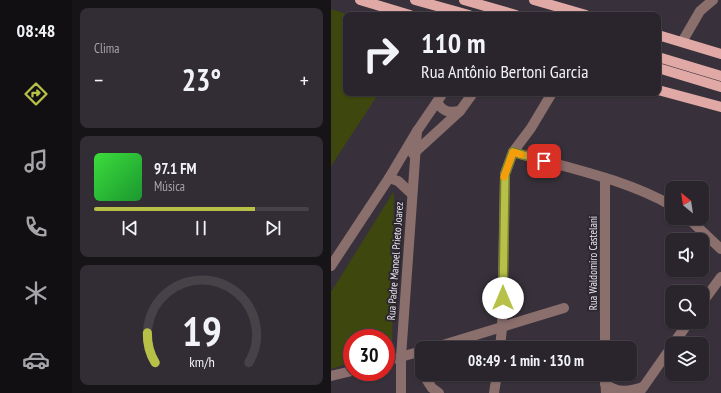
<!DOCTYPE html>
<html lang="pt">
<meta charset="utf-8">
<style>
body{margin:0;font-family:"PT Sans Narrow",sans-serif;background:#322d34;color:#f1f3f6;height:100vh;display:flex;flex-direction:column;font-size:15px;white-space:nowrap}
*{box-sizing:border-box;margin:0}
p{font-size:13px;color:#a5a5a9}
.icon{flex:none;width:22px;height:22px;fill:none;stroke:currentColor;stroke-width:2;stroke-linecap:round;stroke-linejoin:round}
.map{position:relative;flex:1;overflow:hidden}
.details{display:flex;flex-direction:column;gap:8px;padding:8px;background:#171418;width:259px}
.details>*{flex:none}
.guide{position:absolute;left:12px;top:12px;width:318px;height:84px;border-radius:8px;box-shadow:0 1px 3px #0004,0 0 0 1px #464248;background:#2a252c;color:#f1f3f6;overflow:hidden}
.needle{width:26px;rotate:330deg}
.fabs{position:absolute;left:334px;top:181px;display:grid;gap:8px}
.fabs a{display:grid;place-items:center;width:44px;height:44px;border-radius:8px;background:#2a252c;box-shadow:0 1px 3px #0004,0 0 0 1px #464248;font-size:20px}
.speed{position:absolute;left:12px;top:329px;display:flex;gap:8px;font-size:20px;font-weight:700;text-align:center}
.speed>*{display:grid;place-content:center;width:52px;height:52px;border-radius:50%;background:#2a252c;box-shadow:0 1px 3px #0004,0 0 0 1px #464248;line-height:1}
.speed .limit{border:6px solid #d22;background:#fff;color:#111}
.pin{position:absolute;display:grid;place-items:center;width:34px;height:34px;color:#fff;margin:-17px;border-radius:8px;box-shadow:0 2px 6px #0006}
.me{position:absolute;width:44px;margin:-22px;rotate:0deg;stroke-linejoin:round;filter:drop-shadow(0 0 3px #0008)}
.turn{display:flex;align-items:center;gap:14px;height:84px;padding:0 12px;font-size:18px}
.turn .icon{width:52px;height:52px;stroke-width:2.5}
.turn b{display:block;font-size:28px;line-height:34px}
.big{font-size:30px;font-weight:800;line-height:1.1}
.details .widget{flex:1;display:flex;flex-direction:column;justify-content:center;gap:6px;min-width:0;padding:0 14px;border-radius:8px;background:#322d34}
.details .dial{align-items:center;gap:0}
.dial svg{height:104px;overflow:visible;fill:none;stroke:#464248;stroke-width:7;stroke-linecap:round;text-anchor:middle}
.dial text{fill:#f1f3f6;stroke:none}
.song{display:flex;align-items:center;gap:12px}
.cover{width:48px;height:48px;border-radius:6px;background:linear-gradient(135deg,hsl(120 70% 55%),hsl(130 70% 35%))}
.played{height:4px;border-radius:2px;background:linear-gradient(90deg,#b8c147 75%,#464248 75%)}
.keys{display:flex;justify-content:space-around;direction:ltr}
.heat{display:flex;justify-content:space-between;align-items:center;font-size:22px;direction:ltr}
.trip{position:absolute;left:84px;top:341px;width:222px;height:40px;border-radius:8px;background:#2a252c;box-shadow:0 1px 3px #0004,0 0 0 1px #464248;font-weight:800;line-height:40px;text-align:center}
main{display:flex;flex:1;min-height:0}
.menu{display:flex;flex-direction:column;width:72px;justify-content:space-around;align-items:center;background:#110f12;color:#a5a5a9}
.menu .icon{width:28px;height:28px}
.menu .active{color:#b8c147}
.menu b{font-size:18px;color:#f1f3f6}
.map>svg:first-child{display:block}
.green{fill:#3d470e}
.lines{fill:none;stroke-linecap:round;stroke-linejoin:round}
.minor{stroke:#8b6f6d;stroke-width:10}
.major{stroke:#e1a9a5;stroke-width:10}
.route-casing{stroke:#787d2e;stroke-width:10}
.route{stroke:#b8c147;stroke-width:7}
.slow{stroke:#f59e0b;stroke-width:7}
.labels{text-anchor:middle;stroke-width:4;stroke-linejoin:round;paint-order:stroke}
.street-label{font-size:11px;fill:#ece7ee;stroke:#2d2730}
</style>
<main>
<nav class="menu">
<b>08:48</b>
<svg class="icon active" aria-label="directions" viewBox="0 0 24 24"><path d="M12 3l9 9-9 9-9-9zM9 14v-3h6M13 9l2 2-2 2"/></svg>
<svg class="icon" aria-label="music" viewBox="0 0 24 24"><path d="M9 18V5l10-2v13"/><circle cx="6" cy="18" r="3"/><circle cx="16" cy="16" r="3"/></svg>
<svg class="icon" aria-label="phone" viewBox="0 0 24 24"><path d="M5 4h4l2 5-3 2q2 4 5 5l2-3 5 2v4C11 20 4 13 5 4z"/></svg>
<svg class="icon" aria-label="climate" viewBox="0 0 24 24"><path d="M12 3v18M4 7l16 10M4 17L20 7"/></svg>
<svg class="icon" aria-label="car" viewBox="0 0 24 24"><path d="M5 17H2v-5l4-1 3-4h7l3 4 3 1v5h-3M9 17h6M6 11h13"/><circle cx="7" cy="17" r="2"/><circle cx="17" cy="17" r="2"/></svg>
</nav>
<section class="details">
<div class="widget"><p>Clima</p>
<div class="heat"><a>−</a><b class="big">23°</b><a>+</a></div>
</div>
<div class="widget">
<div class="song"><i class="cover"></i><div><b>97.1 FM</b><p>Música</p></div></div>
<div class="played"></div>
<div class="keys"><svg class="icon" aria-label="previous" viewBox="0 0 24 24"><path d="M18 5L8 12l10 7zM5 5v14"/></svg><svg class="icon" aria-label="pause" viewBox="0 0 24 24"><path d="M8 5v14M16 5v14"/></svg><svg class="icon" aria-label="next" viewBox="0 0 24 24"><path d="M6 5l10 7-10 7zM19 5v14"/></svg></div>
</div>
<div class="widget dial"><svg viewBox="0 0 100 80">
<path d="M14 69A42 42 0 1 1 86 69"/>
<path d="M14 69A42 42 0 0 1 8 46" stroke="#b8c147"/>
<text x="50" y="56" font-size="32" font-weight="700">19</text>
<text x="50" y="72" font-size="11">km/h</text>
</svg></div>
</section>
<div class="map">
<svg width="390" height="393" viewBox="0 0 390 393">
<rect width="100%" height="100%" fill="#38313b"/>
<g class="green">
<polygon points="0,9 19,15 15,15 15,93 48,93 0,166"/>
<polygon points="63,191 61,350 55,352 55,338 21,338 21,362 0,369 0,292"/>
</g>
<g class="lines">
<g class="minor">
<polyline points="351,42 369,11 382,0"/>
<path d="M106,102C112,112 118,113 129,111"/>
<path d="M182,152C233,167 295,179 341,206"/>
<polyline points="82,154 129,111 142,93"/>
<polyline points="58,178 67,181 81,194"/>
<polyline points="274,178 274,348"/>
<polyline points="357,218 390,249"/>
<polyline points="0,266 58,178 86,131 112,93"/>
<polyline points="371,303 390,277"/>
<polyline points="342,344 358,322"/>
<polyline points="102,348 233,308"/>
<polyline points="169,348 171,328 174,174 182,152 200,128 221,93"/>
<polyline points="55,361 91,351"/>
<polyline points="92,374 101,388 108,393"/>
<polyline points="274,374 275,393"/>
<polyline points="0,376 21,371"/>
<path d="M274,384C287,393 298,392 312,387"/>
<polyline points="70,393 70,357 86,131"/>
<polyline points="163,393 166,374"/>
<polyline points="308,393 341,346"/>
</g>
<g class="major">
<polyline points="29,0 79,15"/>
<polyline points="84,0 138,15"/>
<polyline points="133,0 185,15"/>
<polyline points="203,0 255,15"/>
<polyline points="327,35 390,54"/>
<polyline points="327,57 390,76"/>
<polyline points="327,68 390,87"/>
<polyline points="327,90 390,107"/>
</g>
</g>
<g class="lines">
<defs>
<polyline id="route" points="172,298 174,174 182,152 213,161"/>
</defs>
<use href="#route" class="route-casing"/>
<use href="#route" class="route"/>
<polyline class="slow" points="173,177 182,152 191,155"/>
</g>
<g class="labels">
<g class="street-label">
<text transform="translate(64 261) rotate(-86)" y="4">Rua Padre Manoel Prieto Joarez</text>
<text transform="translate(262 263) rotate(-90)" y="4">Rua Waldomiro Castelani</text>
</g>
</g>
</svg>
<div class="fabs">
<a><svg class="needle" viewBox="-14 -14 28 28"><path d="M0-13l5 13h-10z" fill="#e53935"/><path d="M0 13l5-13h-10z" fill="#a5a5a9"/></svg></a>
<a><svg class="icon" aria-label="sound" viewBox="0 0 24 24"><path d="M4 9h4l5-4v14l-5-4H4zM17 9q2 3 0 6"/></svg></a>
<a><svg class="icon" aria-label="search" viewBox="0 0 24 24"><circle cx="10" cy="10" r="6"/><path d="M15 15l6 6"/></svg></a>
<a><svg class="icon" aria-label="layers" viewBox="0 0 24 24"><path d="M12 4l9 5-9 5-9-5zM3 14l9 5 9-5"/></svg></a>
</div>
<div class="speed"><div class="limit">30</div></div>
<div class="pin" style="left:213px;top:161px;background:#d93025"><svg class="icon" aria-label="arrive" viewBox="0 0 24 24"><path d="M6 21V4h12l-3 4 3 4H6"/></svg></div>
<svg class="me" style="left:172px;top:298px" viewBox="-20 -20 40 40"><circle r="19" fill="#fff"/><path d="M0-13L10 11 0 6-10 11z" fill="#b8c147"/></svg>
<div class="trip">08:49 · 1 min · 130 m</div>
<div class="guide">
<div class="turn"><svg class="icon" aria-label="right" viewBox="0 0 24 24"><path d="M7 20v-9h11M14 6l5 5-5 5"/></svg><div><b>110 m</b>Rua Antônio Bertoni Garcia</div></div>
</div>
</div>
</main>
